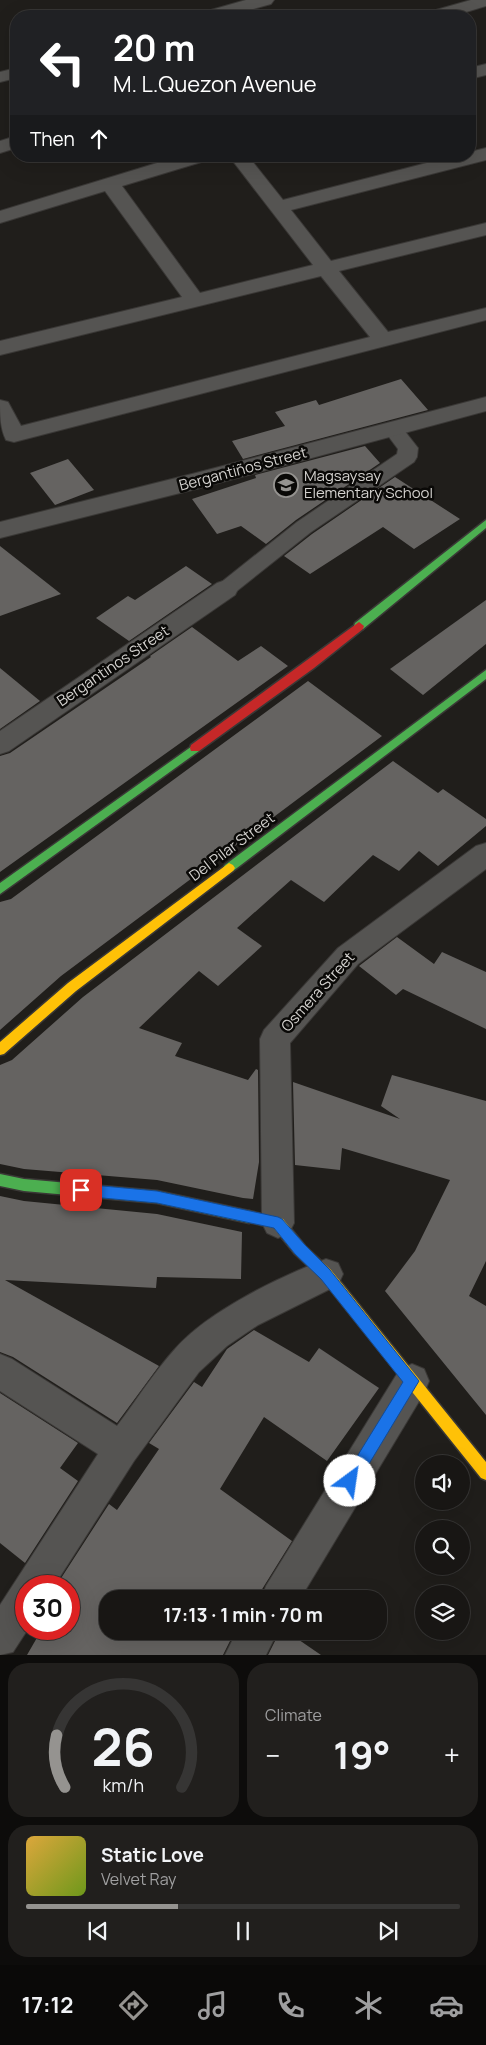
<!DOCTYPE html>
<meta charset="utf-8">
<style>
body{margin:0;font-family:Manrope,sans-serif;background:#211f1d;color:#f1f3f6;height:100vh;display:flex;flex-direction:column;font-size:19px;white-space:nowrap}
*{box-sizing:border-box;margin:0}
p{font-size:16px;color:#9f9fa0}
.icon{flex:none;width:28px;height:28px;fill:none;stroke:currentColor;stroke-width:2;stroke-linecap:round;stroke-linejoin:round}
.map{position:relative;height:1655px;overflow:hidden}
.drawer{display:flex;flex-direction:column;gap:8px;padding:8px;background:#0d0c0b;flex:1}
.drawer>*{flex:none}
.banner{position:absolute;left:10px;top:10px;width:466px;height:152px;border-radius:20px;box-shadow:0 5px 20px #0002,0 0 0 1px #363534;background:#202124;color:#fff;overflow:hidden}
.fabs{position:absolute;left:415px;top:1455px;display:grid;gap:10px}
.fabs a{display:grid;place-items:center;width:55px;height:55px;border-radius:50%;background:#181614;box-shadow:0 5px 20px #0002,0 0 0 1px #363534;font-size:25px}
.speed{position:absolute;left:15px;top:1575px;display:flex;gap:10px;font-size:25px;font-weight:700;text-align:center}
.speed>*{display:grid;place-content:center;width:65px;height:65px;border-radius:50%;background:#181614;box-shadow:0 5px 20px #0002,0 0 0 1px #363534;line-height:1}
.speed .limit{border:8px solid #d22;background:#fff;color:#111}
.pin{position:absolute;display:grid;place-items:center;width:42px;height:42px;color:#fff;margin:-21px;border-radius:10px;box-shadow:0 2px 8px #0006}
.me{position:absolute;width:55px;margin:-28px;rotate:31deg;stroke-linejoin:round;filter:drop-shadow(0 0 4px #0008)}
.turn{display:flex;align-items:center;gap:18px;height:105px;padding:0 20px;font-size:22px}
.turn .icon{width:65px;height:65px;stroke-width:2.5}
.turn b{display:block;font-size:35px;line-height:42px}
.then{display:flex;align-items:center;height:48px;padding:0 20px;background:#0003;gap:10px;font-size:19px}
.big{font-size:38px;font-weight:700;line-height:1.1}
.drawer .tile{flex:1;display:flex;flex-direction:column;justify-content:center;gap:8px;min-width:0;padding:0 18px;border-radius:20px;background:#211f1d}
.drawer .dial{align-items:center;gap:0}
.dial svg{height:130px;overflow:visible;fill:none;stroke:#363534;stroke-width:7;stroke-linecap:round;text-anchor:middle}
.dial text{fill:#f1f3f6;stroke:none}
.song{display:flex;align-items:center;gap:15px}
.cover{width:60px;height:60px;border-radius:8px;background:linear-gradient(135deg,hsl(40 70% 55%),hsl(80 70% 35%))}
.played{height:5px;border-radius:2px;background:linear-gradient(90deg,#959390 35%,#363534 35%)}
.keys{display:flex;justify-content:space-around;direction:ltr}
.heat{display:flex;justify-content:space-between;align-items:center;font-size:28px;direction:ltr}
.drawer .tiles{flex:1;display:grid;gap:8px;grid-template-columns:1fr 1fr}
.tile:last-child{grid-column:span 2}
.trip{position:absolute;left:99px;top:1590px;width:288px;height:50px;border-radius:20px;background:#181614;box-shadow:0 5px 20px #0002,0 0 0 1px #363534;font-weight:700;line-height:50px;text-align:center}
.menu{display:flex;height:80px;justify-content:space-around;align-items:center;background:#0a0908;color:#9f9fa0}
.menu .icon{width:35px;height:35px}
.menu .on{color:#959390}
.menu b{font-size:22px;color:#f1f3f6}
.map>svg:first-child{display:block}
.building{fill:#656361}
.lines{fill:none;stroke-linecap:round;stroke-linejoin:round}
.lane-casing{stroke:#3a3836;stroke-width:2}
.street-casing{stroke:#3a3836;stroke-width:2}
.fast-casing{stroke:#3a3836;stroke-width:3}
.slow-casing{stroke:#3a3836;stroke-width:3}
.jam-casing{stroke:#3a3836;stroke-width:3}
.lane{fill:#555452;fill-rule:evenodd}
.street{fill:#555452;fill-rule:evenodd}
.fast{fill:#4caf50;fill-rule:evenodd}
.slow{fill:#ffc107;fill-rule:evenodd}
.jam{fill:#c62828;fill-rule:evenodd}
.route{fill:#1a73e8;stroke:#114b97}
.labels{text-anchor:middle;stroke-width:5;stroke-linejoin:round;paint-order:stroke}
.street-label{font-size:15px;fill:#d4d2cf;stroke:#0a0907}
.poi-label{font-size:15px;fill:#d4d2cf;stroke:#0a0907;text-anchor:start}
</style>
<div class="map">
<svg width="486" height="1655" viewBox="0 0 486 1655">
<rect width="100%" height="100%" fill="#201e1b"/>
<g class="building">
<polygon points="401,379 428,410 243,459 232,441 285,426 275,412 316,400 319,405"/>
<polygon points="365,446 380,463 296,520 266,544 241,526 217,534 192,499 256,478 255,475"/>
<polygon points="68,459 94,490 55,505 30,473"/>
<polygon points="395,477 460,519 414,549 383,527 310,574 284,556 312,534"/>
<polygon points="0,546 61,594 0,616"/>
<polygon points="186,566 212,584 129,641 96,618 128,596 135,600"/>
<polygon points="486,600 486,644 423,695 390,669"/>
<polygon points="192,627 238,661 261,646 288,666 0,872 0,756 10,753 151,657 150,656"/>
<polygon points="0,668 40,701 0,729"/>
<polygon points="308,681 382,736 61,976 0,1030 0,902 11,899"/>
<polygon points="393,761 438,793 443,789 486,819 486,826 438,866 419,851 399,871 373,855 324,902 291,880 237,928 262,946 218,986 199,971 139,1028 182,1043 175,1056 248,1080 256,1069 258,1070 259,1162 253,1199 243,1198 157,1180 24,1169 0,1164 0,1065 12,1060 83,997"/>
<polygon points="397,937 434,964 442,952 486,972 486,1029 403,989 396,995 359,966"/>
<polygon points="392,1075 486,1101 486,1261 469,1296 486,1306 486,1415 385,1291 415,1251 450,1180 342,1148 340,1170 295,1165 293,1082 400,1119 381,1106"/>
<polygon points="0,1196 24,1201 157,1214 242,1232 241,1279 157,1277 156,1288 5,1280 159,1366 117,1423 13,1357 0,1352"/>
<polygon points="254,1330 309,1362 319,1348 379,1388 327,1461 264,1417 220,1489 292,1541 256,1599 108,1599 108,1631 235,1631 223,1655 27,1655 42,1629 69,1629 69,1586 56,1586 109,1504 117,1510 159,1449 149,1443 194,1382 202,1387 227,1349"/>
<polygon points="0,1393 78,1443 60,1468 78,1481 25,1563 0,1543"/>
<polygon points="280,1631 286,1631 321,1655 268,1655"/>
</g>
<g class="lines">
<defs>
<polygon id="lane" points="393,423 400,425 418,448 417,457 414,462 311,532 233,594 226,596 219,594 215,589 219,584 297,522 397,454 398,449 383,429 386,425"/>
<g id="street">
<polygon points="246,0 274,0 271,4 228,16 201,16 204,12"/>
<polygon points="471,0 486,0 486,6 453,16 426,16 429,12"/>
<polygon points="486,64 486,75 470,79 470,68"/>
<polygon points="16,68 16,78 0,82 0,72"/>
<polygon points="16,136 16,148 0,153 0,141"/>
<path d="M486,148V160L291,210L331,261L486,223V235L339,271L388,332L486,308V320L14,442L6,440C0,428 0,414 0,400L8,402L21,426L370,337L321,276L0,355V341L182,297L105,191L0,223V211L180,156H210L208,160L122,186L200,293L313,265L229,156H248L283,200L454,156H470V152Z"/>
<polygon points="486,397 486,411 196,489 0,538 0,522 196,473"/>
<polygon points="226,580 235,583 238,589 235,595 9,751 0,754 0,731 217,583"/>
<polygon points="486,843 486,869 358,964 290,1043 294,1223 289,1233 278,1238 267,1233 262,1223 260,1039 264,1030 338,948 476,846"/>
<path d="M326,1259L338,1263L343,1274L338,1285L258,1325L227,1346L199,1372L134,1461L54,1586H26V1629H28L13,1652L0,1655V1605L98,1454L0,1391V1354L12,1359L117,1426C136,1401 154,1372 175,1349C208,1311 279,1277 326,1259Z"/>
<polygon points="412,1364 424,1369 429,1381 424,1393 300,1599 261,1599 266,1586 400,1369"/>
<polygon points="237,1631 278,1631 266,1655 225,1655"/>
</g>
<g id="fast">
<polygon points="486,520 486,528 363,629 355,629 354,626 355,623"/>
<polygon points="486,670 486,679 233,871 225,871 223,868 225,865"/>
<polygon points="195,744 200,748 199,751 0,894 0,883"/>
<polygon points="0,1174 24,1179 157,1191 249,1211 254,1213 256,1217 254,1221 249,1223 157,1203 24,1191 0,1186"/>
</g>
<g id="slow">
<polygon points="229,863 233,865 235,868 233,871 76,991 4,1054 0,1055 0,1042 68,983"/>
<polygon points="249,1211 283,1219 305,1246 331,1270 486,1462 486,1480 481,1478 321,1278 295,1254 274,1228 244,1221 242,1217 244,1213"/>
</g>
<polygon id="jam" points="359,622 364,626 363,629 314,668 199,751 191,751 190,748 191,745"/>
</defs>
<use href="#lane" class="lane-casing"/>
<use href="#street" class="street-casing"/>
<use href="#fast" class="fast-casing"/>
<use href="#slow" class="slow-casing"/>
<use href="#jam" class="jam-casing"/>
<use href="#lane" class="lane"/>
<use href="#street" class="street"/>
<use href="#fast" class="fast"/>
<use href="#slow" class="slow"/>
<use href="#jam" class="jam"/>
</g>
<polygon class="route" points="81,1184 157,1191 278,1217 282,1219 305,1245 330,1270 419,1381 355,1487 350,1489 345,1487 343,1481 345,1476 403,1382 321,1279 295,1254 274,1228 157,1203 81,1196 77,1194 75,1190 77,1186"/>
<defs>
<symbol id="school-ring" viewBox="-11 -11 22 22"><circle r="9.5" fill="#0a0907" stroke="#959390" stroke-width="1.5"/><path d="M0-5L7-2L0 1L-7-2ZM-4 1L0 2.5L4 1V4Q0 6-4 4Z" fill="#959390"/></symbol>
</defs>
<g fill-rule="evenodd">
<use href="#school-ring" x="272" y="471" width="28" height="28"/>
</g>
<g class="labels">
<g class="street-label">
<text transform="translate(243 469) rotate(-15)" y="5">Bergantiños Street</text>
<text transform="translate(113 666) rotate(-34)" y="5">Bergantinos Street</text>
<text transform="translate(232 847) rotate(-37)" y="5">Del Pilar Street</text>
<text transform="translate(318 992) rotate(-48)" y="5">Osmera Street</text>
</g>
<g class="poi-label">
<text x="304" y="481">Magsaysay<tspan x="304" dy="17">Elementary School</tspan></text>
</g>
</g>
</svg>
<div class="fabs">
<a><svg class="icon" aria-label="sound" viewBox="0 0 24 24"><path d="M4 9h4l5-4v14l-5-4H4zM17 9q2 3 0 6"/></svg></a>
<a><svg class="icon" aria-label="search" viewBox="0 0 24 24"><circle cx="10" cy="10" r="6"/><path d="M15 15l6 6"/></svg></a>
<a><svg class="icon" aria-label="layers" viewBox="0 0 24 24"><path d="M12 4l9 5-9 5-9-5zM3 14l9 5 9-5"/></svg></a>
</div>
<div class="speed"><div class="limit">30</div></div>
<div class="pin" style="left:81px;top:1190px;background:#d93025"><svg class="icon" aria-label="arrive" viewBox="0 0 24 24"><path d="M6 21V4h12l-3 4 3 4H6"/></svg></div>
<svg class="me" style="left:350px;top:1481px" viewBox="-20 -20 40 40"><circle r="19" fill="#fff"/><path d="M0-13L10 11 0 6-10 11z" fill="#1a73e8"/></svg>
<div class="trip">17:13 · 1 min · 70 m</div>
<div class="banner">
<div class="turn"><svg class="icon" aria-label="left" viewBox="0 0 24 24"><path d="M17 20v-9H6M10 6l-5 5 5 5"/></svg><div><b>20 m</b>M. L.Quezon Avenue</div></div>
<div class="then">Then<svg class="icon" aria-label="ahead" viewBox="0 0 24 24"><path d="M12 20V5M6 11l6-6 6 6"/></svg></div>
</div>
</div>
<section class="drawer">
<div class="tiles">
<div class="tile dial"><svg viewBox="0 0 100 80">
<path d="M14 69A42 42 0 1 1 86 69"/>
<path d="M14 69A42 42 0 0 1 9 37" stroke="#959390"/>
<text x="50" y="56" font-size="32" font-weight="700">26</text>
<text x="50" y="72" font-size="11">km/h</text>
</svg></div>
<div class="tile"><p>Climate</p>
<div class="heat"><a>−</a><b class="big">19°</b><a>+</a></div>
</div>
<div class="tile">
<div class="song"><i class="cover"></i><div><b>Static Love</b><p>Velvet Ray</p></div></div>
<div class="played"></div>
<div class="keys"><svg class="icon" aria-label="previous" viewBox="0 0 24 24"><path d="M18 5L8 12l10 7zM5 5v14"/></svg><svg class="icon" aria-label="pause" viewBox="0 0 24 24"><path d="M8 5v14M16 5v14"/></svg><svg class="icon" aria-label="next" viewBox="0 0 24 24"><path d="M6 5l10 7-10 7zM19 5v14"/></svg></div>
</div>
</div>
</section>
<nav class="menu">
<b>17:12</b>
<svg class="icon on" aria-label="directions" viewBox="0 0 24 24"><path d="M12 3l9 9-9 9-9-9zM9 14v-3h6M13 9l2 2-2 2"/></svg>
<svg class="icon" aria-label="music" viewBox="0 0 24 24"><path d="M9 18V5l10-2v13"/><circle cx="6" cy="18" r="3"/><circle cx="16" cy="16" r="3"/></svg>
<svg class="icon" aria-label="phone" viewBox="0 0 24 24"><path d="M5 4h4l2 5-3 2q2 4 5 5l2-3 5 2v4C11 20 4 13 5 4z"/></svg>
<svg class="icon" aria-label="climate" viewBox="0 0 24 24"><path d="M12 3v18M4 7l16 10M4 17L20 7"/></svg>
<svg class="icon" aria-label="car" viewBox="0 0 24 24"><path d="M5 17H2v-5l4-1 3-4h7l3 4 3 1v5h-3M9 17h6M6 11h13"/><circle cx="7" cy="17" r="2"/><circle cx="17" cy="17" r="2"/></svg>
</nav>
